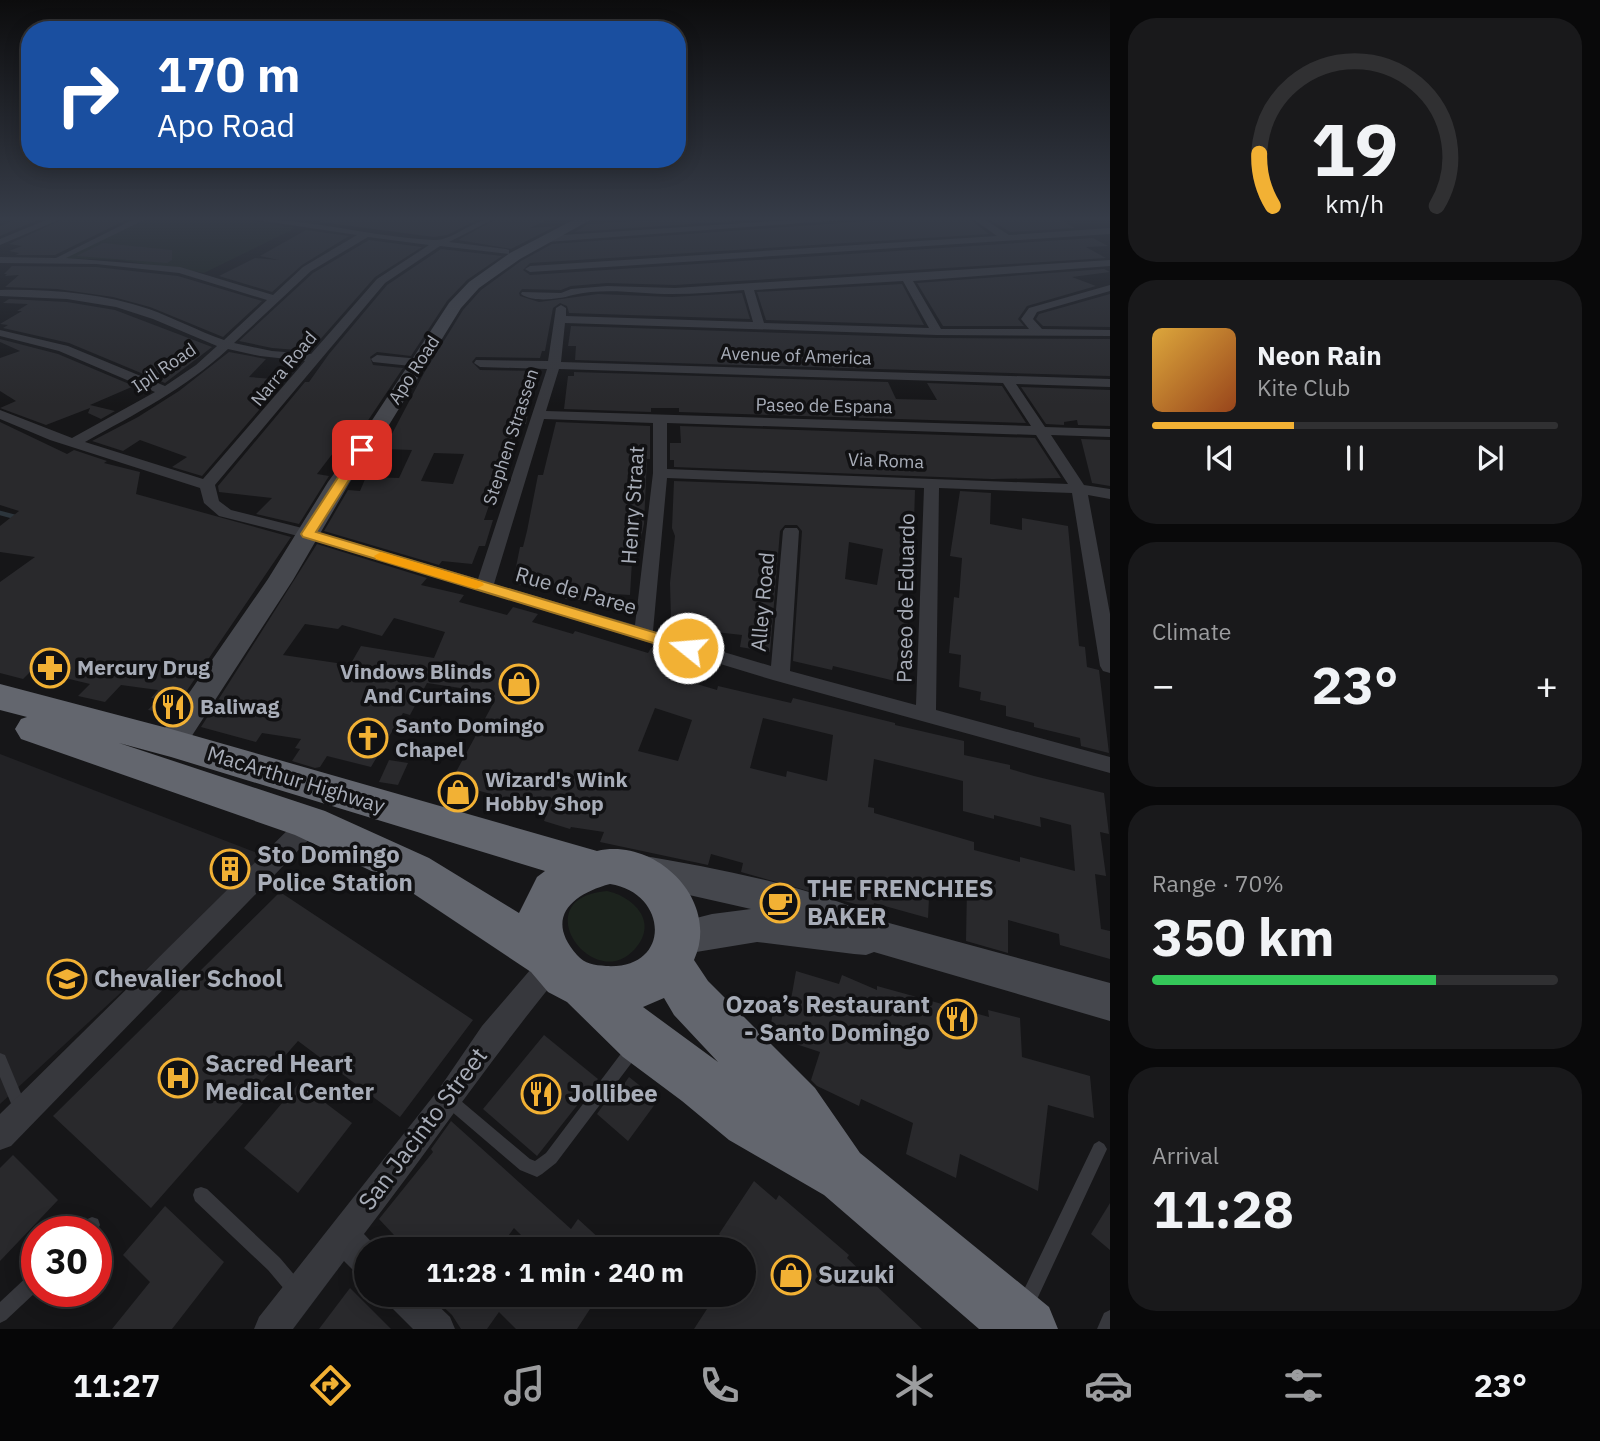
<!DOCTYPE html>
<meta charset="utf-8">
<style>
body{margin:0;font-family:"IBM Plex Sans",sans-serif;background:#19191b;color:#f1f3f6;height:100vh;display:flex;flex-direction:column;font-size:26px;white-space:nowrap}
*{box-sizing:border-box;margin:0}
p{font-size:23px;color:#9c9d9f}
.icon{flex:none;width:38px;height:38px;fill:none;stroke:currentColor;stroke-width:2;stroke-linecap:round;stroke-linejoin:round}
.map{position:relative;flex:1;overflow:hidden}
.side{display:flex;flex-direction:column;gap:18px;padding:18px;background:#09090a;width:490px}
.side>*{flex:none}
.top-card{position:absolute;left:21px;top:21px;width:665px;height:147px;border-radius:28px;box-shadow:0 4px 18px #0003,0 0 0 2px #303032;background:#1a4fa0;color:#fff;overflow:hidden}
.speed{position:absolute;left:21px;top:1216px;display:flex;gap:14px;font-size:35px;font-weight:700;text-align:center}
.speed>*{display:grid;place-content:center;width:91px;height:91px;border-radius:50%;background:#101012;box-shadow:0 4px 18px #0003,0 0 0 2px #303032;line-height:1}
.speed .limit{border:10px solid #d22;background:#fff;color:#111}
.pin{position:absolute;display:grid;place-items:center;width:60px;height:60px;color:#fff;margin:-30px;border-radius:14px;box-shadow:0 4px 10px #0006}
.me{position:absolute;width:77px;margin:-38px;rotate:287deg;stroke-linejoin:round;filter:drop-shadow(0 0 5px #0008)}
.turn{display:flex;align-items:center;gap:24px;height:147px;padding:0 21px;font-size:32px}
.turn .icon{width:91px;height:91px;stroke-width:2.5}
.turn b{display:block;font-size:49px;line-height:60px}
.big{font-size:52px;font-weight:700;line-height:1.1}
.side .card{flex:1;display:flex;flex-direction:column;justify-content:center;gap:10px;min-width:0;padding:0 24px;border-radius:28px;background:#19191b}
.side .dial{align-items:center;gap:0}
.dial svg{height:182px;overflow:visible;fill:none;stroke:#303032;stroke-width:7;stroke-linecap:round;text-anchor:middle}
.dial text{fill:#f1f3f6;stroke:none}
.song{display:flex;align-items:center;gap:21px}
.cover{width:84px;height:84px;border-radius:10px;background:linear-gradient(135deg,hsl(40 70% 55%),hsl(20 70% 35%))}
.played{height:7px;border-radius:4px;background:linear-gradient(90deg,#f2b134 35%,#303032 35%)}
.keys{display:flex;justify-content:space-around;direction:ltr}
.heat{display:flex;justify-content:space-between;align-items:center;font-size:38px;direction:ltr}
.charge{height:10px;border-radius:5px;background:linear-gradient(90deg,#34c759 70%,#303032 0)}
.trip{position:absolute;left:354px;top:1237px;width:402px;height:70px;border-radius:35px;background:#101012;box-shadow:0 4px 18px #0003,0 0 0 2px #303032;font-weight:700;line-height:70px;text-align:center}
.tab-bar{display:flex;height:112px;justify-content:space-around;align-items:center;background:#060607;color:#9c9d9f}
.tab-bar .icon{width:49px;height:49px}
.tab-bar .active{color:#f2b134}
.tab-bar b{font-size:32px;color:#f1f3f6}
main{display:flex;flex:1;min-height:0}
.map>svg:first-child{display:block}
.built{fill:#222225}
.green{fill:#1c231d}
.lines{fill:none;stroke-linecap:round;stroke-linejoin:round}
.stream{stroke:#2c353c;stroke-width:4.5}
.building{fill:#29292c;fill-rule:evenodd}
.lane{fill:#37383d;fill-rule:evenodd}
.street{fill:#37383d;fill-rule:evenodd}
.secondary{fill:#45474d;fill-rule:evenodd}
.highway{fill:#63666e;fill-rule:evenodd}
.route{fill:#f2b134;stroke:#9d7322;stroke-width:2}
.slow{fill:#f59e0b}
.labels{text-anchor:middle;stroke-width:7;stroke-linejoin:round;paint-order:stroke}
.far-street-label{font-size:18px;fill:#a8adb8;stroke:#111113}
.street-label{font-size:21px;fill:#a8adb8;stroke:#111113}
.poi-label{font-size:21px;font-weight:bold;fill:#a8adb8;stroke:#111113;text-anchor:start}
.near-poi-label{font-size:24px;font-weight:bold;fill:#a8adb8;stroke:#111113;text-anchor:start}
.near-street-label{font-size:24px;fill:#a8adb8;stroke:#111113}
</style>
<main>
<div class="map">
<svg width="1110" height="1329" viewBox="0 0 1110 1329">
<rect width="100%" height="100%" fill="#161618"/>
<polygon class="built" points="0,754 268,857 0,1104"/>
<g class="green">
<polygon points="140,219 239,219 296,228 204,273 119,260 58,258"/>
<path d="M607,891C631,896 657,919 638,945C597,1001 521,898 607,891Z"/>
</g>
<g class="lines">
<polyline class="stream" points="0,513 19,518"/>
</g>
<g class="building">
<polygon points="17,219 40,219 0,236 0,226"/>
<polygon points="63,219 128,219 55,255 16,255 19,253 9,251 22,246 9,244"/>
<polygon points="325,219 479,219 447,235 434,237 320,222"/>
<polygon points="496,219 549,219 530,228 556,226 511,249 458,240"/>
<polygon points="679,219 762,219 575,232 588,224"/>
<path d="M896,219H970L989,234L530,263L523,270L530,275L1093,238L1108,246L1086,247L1106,258L675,285L607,283L571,286L561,290L522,289L519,293L520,296L539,302L598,294L672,297L742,293L750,319L569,313L567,306L560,303L553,308L545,351H542L540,358L476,357L472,362L480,370L536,371L526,424H522L520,431H516L502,476H499L484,520H493L485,546H479L472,564L442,561L439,565L324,531L348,490L360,491L366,477L399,478L412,450L384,449L424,373L463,310L481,290L521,261L552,244ZM434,453L464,454L453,484L421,481Z"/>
<polygon points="989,219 1059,219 1075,228 1010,232"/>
<polygon points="306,230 349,236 302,265 272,292 219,276 255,258 279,260 260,256"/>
<polygon points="369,240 422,247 375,277 310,351 272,348 239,341 313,273"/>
<polygon points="103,243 172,250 172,260 167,263 76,256"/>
<polygon points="441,249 502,256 467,280 447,301 411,356 377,352 370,357 373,365 403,368 357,437 346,436 317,474 329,476 299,524 256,514 272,498 219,492 218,486 305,382 309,382 329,354 387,285"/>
<polygon points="12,266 96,267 178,276 262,301 223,337 150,307 113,297 57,289 5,287 19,275 5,276 7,274 4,274"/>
<polygon points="1104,269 1110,272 1072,277 1096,286 1027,306 1018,319 1024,326 943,326 917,283"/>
<polygon points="902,284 924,325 766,320 757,292"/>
<polygon points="1110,294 1110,327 1043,326 1036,319 1039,314"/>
<polygon points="9,299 67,302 115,310 212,347 165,383 69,343 3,328 8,325 0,324 22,311 17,311 28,304 3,303"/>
<polygon points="571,326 937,338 1110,339 1110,376 575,360 576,346 568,346"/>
<polygon points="0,339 58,354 134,386 90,405 115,411 101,419 88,413 90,408 46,425 0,408 16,401 0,391 0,358 20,351 0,342"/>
<polygon points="229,352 266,359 249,377 285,380 202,476 172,467 187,457 140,440 123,451 92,441 138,417 179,391"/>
<polygon points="574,372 888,382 896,399 937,400 927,383 1002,386 1026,423 679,412 679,408 651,408 651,412 564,409 568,376 574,376"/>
<polygon points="1021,387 1110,390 1110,426 1078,425 1077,420 1064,422 1064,425 1046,424"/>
<polygon points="0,422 67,454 74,450 107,461 104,463 140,472 136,494 291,537 171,714 148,710 158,699 151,698 158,690 121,685 105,702 78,696 90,684 32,670 23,679 0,673 0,582 35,557 0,552 0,526 19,511 0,505"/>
<polygon points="556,422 650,426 650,459 647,459 644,524 636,561 632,561 630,595 595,593 594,601 565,599 566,589 518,585 519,582 513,582 520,547 523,547 527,531 538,475 543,475"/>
<polygon points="680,426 1035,438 1061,478 992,479 674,467 674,460 670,460 670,443 681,443"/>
<polygon points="1081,439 1110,440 1110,486 1092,483"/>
<path d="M674,481L915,490L914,522L911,521L901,589H903L902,606L908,607L907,645L900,644L895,681L833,666L832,670L793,661L802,531L797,525H785L780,531L770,652L740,647L742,635L680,628L681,618H671L670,583L675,536L672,528ZM849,542L883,549L877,585L845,579Z"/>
<polygon points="960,491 991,493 990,524 1022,530 1022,518 1068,526 1079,646 1085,647 1087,667 1099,670 1109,753 1081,746 1080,738 1034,727 1034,723 1006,716 1006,706 980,700 981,692 959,687 961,655 949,653 954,597 959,598 962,558 950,556"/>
<path d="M317,544L427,578L421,585L464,595L459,602L507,615L513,607L538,614L532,622L573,634L575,631L648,653L651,648L667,652L664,657L671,659L663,674L717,690L718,686L791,703L793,698L895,723V725L964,741V755L1010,765V769L1034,776L1104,793L1109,834L1100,832L1106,876L1095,874L1101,929L1110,931V959L1060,945L1059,934L1008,920V953L966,941L967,887L930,877L928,918L874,903L873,909L741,872L743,863L711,854L708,865L600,842L604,832L571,827L570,829L544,821L547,813L488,798L491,794L450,783L494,702L464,694L467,689L427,683L410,715L403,713L371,767L327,756L320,767L315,768L292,761L300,749L295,748L301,739L262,733L256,742L201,727ZM394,618L445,632L434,658L361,646L350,665L283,655L305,624L338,629L342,625L382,636ZM655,708L692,720L678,761L638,751ZM763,718L833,735L827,781L787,771L786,777L750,768ZM874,759L963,781V811L994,819V815L1041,827L1040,817L1071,825L1075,871L1020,857V862L974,850V842L874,813V808L868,807Z"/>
<polygon points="389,760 408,763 398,785 379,782"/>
<polygon points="280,892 473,1020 400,1117 298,1041 151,1208 53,1116"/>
<polygon points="796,971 839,984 842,975 877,990 877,986 989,1017 988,1010 1020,1018 1022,1057 1090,1076 1094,1118 1048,1105 1038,1191 960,1154 956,1178 906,1154 913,1123 861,1099 859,1106 817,1086 811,1080 820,1052 769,1035 774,1006 789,1011"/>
<polygon points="544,1035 598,1079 537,1156 483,1109"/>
<polygon points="629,1077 658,1100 628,1141 597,1114 613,1091 617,1094"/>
<polygon points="299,1083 352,1123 298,1193 244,1148"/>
<polygon points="451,1121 571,1229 578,1219 612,1250 536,1250 514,1228 498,1250 408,1250 379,1219 433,1152 431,1149"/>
<polygon points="13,1155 58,1200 0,1261 0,1168"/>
<polygon points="754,1181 776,1200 779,1195 849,1255 847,1258 922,1329 694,1329 716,1295 744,1295 744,1250 736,1250 719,1234"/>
<polygon points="1110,1203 1110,1250 1091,1234"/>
<polygon points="165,1206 224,1262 172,1329 112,1329 150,1282 123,1255"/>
<polygon points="350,1288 391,1329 319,1329"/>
<polygon points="431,1295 599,1295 577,1329 516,1329 499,1312 487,1329 461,1329 452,1315"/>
</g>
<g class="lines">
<g class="lane">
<polygon points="634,1041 639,1043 641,1048 639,1053 556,1163 542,1174 537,1177 520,1170 444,1105 442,1100 444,1095 449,1093 454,1095 530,1159 535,1161 546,1153 629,1043"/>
<polygon points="0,1053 5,1055 27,1108 25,1113 20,1115 15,1113 0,1077"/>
<polygon points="1099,1141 1104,1144 1107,1149 1032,1310 1026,1313 1020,1310 1017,1304 1020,1298 1094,1144"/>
<polygon points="201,1187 207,1189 280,1258 302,1284 304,1290 302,1296 296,1298 290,1296 268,1270 195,1201 193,1195 195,1189"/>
<path d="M92,1217L98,1219L100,1225L96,1232H77C80,1224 84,1220 92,1217Z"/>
<polygon points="37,1271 37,1291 6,1320 0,1323 0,1302 31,1273"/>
<polygon points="1110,1310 1110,1329 1097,1329 1104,1313"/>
</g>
<g class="street">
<polygon points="48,219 61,219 0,245 0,239"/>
<path d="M134,219H146L66,258L180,267L273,295L303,267L357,235L251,219C312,219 372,237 434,240C453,241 472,219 494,219L449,242L506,249L509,250V254L440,246L385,283L215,485L219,501L231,510L314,531L478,579L547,369L480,367L474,363L476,360L548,361L556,308L561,305L566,308V316L753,322L744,290C720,292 696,294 672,294C641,294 605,287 573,295C559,299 534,303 521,294L522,292L561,293L571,289L607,286L675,288L1110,260V266L913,281L941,329H1029L1021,319L1029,308L1110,285V291L1037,312L1033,319L1042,329L1110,330V336L937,335L565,323L561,362L1110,379V387L1016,384L1045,427L1110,429V437L1051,435L1084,485L1110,489V499L1088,495L1110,614V673L1103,671L1100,666L1072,493L939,488L936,710L1110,757V773L773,680L302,537L219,516L204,503L200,488L50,440L0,419V410L72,438L155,392L59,351L0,336V330L68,346L165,386L196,365L217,346L153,319L116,307L67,299L0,296V290C50,289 101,293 149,309C174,318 198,331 224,340L267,300L179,273L96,264L0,263V257L56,258ZM368,237L429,245L377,279L311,354L272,351L234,343L311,271ZM903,281L929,328L764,323L754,290ZM228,349L260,356L305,361L203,479L85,442C135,414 186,388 228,349ZM559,369L1003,383L1031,426L546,411ZM544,419L653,423V473L635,625L494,584ZM667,423L1036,435L1068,484L667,469ZM667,478L924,488L916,705L790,671L799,531L797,528H785L783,531L771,666L653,631Z"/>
<polygon points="807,219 856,219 547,242 542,239 547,236"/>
<polygon points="973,219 984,219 1009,235 1110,228 1110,234 530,272 525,269 530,266 997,236"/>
<polygon points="377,355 420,359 426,363 420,367 373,362 371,359"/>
<polygon points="310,814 318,816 321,823 318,830 11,1146 0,1150 0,1114 302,816"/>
<path d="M552,952L561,955L565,964L561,973C492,1057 431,1147 364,1234L379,1250H366V1275L354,1271L344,1261L293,1329H254L259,1317L439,1089L482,1026L543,955Z"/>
<polygon points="386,1295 427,1295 450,1317 455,1329 413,1329 391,1307"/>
</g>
<g class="secondary">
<polygon points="575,219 592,219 520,259 479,288 461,308 384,433 350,482 293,580 182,751 171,754 160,751 156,743 160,735 268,579 328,482 365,431 449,303 469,282 510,253"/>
<path d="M639,855C724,870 811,885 889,923L1110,983V1021L874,952L866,955L854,954L757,942L678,955L665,950L659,938L665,926L712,914L751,909L627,881L622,870L627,859Z"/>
</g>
<path class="highway" d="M0,684L171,729L597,851C656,837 721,901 694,960L708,981L815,1088L860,1153L1049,1307L1058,1329H979L824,1195L729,1140L682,1101L623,1057L567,1002L548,992L531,972L399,884L295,835L21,739L15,729L21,719L27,717L0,710ZM119,743L171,757L545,871L537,877L519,913L429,858L325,811ZM610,884C669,893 672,970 606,966C594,965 585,964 577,955C544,918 572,894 610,884ZM664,998L674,1015L718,1062L643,1007Z"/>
</g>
<linearGradient id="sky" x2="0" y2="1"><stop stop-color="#0c0c0d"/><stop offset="0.54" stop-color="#363c48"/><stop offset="1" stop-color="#363c48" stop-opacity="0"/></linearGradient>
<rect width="1110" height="405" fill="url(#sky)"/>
<polygon class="route" points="358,447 368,450 316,532 694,644 696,648 688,653 683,652 303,537 301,534"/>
<polygon class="slow" points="381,552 482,582 484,585 476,589 376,559 374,556"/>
<defs>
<symbol id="pharmacy-ring" viewBox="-11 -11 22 22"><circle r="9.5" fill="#111113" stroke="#f2b134" stroke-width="1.5"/><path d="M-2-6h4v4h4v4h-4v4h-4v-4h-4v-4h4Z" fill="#f2b134"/></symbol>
<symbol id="shop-ring" viewBox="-11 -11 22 22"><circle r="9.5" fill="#111113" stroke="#f2b134" stroke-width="1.5"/><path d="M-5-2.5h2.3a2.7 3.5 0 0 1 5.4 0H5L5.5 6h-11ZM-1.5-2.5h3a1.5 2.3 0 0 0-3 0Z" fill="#f2b134"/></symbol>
<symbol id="restaurant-ring" viewBox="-11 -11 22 22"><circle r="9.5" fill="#111113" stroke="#f2b134" stroke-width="1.5"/><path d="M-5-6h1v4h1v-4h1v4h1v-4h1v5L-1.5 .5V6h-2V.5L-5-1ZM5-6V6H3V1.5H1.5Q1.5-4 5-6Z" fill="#f2b134"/></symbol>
<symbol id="church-ring" viewBox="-11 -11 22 22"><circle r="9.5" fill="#111113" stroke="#f2b134" stroke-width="1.5"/><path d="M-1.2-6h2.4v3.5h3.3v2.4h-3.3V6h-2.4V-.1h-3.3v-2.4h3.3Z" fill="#f2b134"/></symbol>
<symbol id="building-ring" viewBox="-11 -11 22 22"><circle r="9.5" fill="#111113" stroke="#f2b134" stroke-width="1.5"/><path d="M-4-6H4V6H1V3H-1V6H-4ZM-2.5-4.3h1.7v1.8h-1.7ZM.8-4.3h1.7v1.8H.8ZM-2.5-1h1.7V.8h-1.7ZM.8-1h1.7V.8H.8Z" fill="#f2b134"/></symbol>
<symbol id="cafe-ring" viewBox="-11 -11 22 22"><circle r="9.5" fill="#111113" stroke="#f2b134" stroke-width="1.5"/><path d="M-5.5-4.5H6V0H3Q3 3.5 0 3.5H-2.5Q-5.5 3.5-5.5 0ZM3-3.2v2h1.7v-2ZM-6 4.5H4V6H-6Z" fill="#f2b134"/></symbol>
<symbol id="school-ring" viewBox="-11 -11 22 22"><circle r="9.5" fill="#111113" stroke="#f2b134" stroke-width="1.5"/><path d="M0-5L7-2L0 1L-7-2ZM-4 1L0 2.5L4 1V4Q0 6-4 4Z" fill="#f2b134"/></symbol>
<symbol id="hospital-ring" viewBox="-11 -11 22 22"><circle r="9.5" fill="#111113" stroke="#f2b134" stroke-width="1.5"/><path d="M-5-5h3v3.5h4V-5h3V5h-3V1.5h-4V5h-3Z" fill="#f2b134"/></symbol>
</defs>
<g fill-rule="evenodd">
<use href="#pharmacy-ring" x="28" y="646" width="44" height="44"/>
<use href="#shop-ring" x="497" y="662" width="44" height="44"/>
<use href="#restaurant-ring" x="151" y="685" width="44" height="44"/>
<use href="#church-ring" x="346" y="716" width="44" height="44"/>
<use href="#shop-ring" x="436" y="770" width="44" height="44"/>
<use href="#building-ring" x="208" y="847" width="44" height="44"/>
<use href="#cafe-ring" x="758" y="881" width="44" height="44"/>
<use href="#school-ring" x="45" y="957" width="44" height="44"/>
<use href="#restaurant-ring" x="935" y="997" width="44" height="44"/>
<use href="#hospital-ring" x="156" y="1056" width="44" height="44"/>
<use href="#restaurant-ring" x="519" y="1072" width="44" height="44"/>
<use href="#shop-ring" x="769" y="1253" width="44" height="44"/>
</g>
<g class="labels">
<g class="far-street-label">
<text transform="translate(796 356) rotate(2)" y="6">Avenue of America</text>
<text transform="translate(164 368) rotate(-34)" y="6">Ipil Road</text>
<text transform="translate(284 369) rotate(-50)" y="6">Narra Road</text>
<text transform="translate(414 370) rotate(-57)" y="6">Apo Road</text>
<text transform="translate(824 406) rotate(1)" y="6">Paseo de Espana</text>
<text transform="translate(511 437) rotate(-72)" y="6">Stephen Strassen</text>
<text transform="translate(886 461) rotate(2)" y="6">Via Roma</text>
</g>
<g class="street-label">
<text transform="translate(633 505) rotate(-86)" y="7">Henry Straat</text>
<text transform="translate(576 591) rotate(16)" y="7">Rue de Paree</text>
<text transform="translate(906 598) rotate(-89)" y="7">Paseo de Eduardo</text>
<text transform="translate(763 602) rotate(-85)" y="7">Alley Road</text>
<text transform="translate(296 780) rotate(17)" y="7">MacArthur Highway</text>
</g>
<g class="poi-label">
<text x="77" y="675">Mercury Drug</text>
<text x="492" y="679" text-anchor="end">Vindows Blinds<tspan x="492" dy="24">And Curtains</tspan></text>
<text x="200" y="714">Baliwag</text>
<text x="395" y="733">Santo Domingo<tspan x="395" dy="24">Chapel</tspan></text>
<text x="485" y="787">Wizard's Wink<tspan x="485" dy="24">Hobby Shop</tspan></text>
</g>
<g class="near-poi-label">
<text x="257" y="863">Sto Domingo<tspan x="257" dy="28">Police Station</tspan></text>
<text x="807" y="897">THE FRENCHIES<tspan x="807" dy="28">BAKER</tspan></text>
<text x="94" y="987">Chevalier School</text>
<text x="930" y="1013" text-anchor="end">Ozoa’s Restaurant<tspan x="930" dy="28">- Santo Domingo</tspan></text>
<text x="205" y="1072">Sacred Heart<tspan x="205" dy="28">Medical Center</tspan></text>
<text x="568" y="1102">Jollibee</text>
<text x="818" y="1283">Suzuki</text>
</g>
<g class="near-street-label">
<text transform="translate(423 1129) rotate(-53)" y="8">San Jacinto Street</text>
</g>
</g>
</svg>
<div class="speed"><div class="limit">30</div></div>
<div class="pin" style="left:362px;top:450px;background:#d93025"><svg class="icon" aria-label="arrive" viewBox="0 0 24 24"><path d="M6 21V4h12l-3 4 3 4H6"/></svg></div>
<svg class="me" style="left:688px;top:648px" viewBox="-20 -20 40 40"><circle r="17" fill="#f2b134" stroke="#fff" stroke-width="3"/><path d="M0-11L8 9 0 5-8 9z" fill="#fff"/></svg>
<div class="trip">11:28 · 1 min · 240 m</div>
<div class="top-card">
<div class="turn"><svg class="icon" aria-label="right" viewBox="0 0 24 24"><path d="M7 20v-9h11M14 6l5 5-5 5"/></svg><div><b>170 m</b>Apo Road</div></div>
</div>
</div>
<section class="side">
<div class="card dial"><svg viewBox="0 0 100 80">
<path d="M14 69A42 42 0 1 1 86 69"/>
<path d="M14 69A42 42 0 0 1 8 46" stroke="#f2b134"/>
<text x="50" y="56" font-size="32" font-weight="700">19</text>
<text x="50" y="72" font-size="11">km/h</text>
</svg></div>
<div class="card">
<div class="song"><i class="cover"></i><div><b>Neon Rain</b><p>Kite Club</p></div></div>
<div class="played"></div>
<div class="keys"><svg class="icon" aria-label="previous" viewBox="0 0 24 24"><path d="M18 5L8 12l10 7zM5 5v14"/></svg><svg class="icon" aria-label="pause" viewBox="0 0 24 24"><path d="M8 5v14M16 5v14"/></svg><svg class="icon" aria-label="next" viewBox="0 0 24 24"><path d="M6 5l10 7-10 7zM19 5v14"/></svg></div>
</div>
<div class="card"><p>Climate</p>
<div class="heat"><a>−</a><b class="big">23°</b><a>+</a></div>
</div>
<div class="card"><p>Range · 70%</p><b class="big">350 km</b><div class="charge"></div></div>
<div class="card"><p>Arrival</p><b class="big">11:28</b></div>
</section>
</main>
<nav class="tab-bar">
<b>11:27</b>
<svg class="icon active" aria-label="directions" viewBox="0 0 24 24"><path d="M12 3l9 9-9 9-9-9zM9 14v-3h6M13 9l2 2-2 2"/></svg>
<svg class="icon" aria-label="music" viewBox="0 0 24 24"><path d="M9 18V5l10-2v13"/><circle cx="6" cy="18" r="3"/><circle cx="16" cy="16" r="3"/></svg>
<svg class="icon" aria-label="phone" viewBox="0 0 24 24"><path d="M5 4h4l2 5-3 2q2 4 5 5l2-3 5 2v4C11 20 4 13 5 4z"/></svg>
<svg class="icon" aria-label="climate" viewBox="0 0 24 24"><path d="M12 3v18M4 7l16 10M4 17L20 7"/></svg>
<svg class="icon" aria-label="car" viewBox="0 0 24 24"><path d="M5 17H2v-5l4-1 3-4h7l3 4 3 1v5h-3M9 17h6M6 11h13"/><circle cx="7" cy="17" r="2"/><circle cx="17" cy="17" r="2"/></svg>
<svg class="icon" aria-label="filters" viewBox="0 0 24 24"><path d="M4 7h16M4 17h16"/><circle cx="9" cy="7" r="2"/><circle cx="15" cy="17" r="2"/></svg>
<b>23°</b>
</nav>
